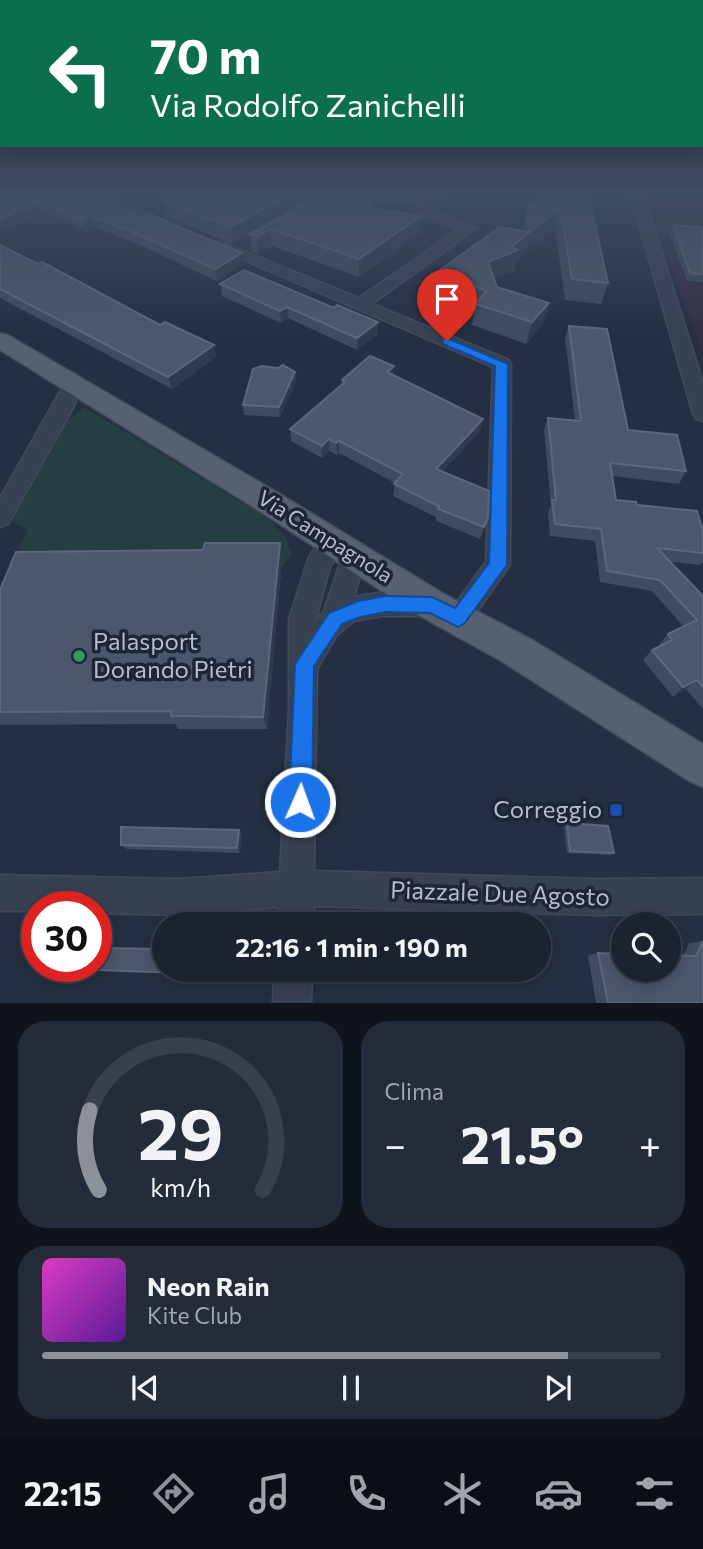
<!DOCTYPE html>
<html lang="it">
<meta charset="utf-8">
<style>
body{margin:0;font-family:Commissioner,sans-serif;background:#242b39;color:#f1f3f6;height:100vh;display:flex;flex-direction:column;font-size:26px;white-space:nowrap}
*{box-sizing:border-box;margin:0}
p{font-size:23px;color:#a0a4ab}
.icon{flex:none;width:38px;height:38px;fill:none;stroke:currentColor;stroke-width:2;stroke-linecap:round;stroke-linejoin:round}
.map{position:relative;height:1003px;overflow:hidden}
.panel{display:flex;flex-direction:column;gap:18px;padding:18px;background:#0f131b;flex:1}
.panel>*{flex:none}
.banner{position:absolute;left:0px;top:0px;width:704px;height:147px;box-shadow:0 4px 18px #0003,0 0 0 2px #39404d;background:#0b6e4f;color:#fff;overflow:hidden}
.tools{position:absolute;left:611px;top:912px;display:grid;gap:14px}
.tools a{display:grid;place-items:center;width:70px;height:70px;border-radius:50%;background:#1b2331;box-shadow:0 4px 18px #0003,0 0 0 2px #39404d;font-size:35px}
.speed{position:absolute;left:21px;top:891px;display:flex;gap:14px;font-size:35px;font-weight:700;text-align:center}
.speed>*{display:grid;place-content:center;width:91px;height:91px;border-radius:50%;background:#1b2331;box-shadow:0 4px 18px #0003,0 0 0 2px #39404d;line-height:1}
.speed .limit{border:10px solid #d22;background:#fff;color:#111}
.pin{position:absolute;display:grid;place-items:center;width:60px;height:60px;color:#fff;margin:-72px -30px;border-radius:50% 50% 50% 0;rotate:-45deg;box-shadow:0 0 7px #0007}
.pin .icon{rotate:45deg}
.me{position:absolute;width:77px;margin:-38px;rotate:2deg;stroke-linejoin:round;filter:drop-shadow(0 0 5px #0008)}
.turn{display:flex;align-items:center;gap:24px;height:147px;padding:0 35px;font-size:32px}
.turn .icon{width:91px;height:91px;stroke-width:2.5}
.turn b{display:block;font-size:49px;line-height:60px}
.big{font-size:52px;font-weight:700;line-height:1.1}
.panel .card{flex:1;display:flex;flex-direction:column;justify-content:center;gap:10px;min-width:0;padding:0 24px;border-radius:28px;background:#242b39}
.panel .dial{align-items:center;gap:0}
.dial svg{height:182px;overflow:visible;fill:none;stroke:#39404d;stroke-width:7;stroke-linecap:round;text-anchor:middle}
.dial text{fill:#f1f3f6;stroke:none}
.song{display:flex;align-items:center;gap:21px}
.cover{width:84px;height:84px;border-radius:10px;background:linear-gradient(135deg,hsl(310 70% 55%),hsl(270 70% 35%))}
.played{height:7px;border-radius:4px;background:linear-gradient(90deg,#8c9099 85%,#39404d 85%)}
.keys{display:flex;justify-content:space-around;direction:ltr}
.heat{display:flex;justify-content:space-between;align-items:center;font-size:38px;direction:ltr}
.panel .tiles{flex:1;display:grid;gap:18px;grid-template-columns:1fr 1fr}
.card:last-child{grid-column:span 2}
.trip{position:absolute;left:152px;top:912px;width:399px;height:70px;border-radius:35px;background:#1b2331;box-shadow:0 4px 18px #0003,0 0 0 2px #39404d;font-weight:700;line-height:70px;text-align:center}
.tabs{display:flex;height:112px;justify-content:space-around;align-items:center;background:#0b0e14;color:#a0a4ab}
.tabs .icon{width:49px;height:49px}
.tabs .selected{color:#8c9099}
.tabs b{font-size:32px;color:#f1f3f6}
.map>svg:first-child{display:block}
.medical{fill:#333041}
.green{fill:#263d42}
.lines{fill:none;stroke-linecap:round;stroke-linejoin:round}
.minor-casing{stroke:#424a5a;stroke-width:3}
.major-casing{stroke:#424a5a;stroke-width:3}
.minor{fill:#384151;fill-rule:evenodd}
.major{fill:#566071;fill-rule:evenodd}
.wall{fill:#3f4b5f}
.shaded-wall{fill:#2f3a4e}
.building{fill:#4c576b;stroke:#5c677a;stroke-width:2}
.route{fill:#1a73e8;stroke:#114b97;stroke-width:2}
.leisure-dot{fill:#2e9e5b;stroke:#1d2636;stroke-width:2.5}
.transit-dot{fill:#1a4fb4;stroke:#1d2636;stroke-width:2.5}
.labels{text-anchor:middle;stroke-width:7;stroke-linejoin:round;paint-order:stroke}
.street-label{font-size:21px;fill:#b5bccb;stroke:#1d2636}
.near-poi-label{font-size:24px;fill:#b5bccb;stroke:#1d2636;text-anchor:start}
.near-street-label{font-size:24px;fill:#b5bccb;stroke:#1d2636}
</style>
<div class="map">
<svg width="703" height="1003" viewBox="0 0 703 1003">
<rect width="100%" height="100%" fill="#242f41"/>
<polygon class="medical" points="644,193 703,193 703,355 646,197"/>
<polygon class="green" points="84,407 266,517 286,537 292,555 282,567 12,564 27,530 9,520 63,424"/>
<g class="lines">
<defs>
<g id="minor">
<polygon points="83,193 100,193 178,226 171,230 166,229"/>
<polygon points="630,193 643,193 703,383 703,421 696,419 693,414"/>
<polygon points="419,206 477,228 372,304 509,360 511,364 510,565 467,626 458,630 449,626 445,618 486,562 493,367 209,245 211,242 221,242 359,298 459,229 414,213 412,210"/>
<polygon points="74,377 81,379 84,383 73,408 8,524 0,527 0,498 67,379"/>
<path d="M332,532L340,535L344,542L330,567L315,622L324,611L345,548L354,545L363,548L366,555L354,597C380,591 416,588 441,597L445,605L441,613L432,616H382L354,621L337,635L317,669L314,871L594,879L703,878V914L594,915L314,906L313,924H277L278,907L178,915L96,913V906H37V911H0V875L178,879L280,872L289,710V619L309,557L324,535Z"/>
<polygon points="274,970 312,970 311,1003 273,1003"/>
</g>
<polygon id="major" points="0,333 8,335 280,494 444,594 529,638 703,744 703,787 689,781 503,662 420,616 258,510 0,350"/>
</defs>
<use href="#minor" class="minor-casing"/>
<use href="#major" class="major-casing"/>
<use href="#minor" class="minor"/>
<use href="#major" class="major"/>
</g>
<g class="wall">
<polygon points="0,193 4,194 7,193 86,193 87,195 243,264 217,281 133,242 94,227 86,230 45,213 0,232"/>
<polygon points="165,193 224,193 239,198 249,193 313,193 314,199 325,193 443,193 440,207 371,202 370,207 420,233 359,277 272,246 259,254 252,252 250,235 233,244 166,217 162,200 172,196"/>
<polygon points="548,193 608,283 601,304 565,300 555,228 516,260 514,271 494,279 497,287 549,303 543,324 526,344 472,325 475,309 434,294 436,273 524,231 523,227 528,207"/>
<polygon points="673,225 703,228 703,282 687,281 670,233"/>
<polygon points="0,245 160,325 214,345 216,357 172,389 0,298"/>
<polygon points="220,284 378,334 357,350 288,318 281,323 222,296"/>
<polygon points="569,326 628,430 686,471 679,484 612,476 616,500 637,505 703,531 703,562 700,565 671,562 703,596 703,709 686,689 673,697 643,660 652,650 660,646 659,645 668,634 684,627 652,591 600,582 595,541 550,536 548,512 551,505 544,430 548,418 575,420 565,338"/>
<polygon points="295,372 296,381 280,417 244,415 243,405"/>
<polygon points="393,375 483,419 480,431 442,472 488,518 480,539 436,521 436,517 393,496 395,483 339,453 337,455 329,451 322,458 291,441 290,429 342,385 342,380"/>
<polygon points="280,543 282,560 267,729 178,729 175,724 0,725 0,590 203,550"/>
<polygon points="567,823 614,853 610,855 567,853 564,826"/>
<polygon points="239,830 242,834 240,853 127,849 121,845"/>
<polygon points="703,941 703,1003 596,1003 588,955 598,953 683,956 689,943"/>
<polygon points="69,969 164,970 216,970 215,975"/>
</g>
<g class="shaded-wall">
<polygon points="294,193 313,193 314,199 233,244 230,227"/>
<polygon points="41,202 45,213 0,232 0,219"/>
<polygon points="560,208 555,228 516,260 514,271 485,283 488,262"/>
<polygon points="90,216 94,227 86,230 82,219"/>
<polygon points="421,216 420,233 359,277 359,259"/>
<polygon points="270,229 272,246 259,254 257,237"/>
<polygon points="242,253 243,264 217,281 215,269"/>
<polygon points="549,303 543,324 526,344 532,322"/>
<polygon points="287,307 288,318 281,323 280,311"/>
<polygon points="378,322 378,334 357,350 357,338"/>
<polygon points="214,345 216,357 172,389 168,377"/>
<polygon points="394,366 393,379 387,372"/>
<polygon points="295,372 296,381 280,417 279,407"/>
<polygon points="483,419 480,431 434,481 436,469"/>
<polygon points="329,439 329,451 322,458 322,446"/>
<polygon points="339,441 339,453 337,455 336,443"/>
<polygon points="280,543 282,560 267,729 263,717"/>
<polygon points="697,680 686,689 673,697 683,687"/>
<polygon points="239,830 242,834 240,853 237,848"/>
<polygon points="211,970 216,970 215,975 211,974"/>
</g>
<g class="building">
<polygon points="0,193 4,194 7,193 82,193 140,217 148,214 242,253 215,269 130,231 90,216 82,219 41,202 0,219"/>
<polygon points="179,193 224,193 239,198 249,193 294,193 230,227 162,200"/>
<polygon points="325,193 370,193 368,207 421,216 359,259 270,229 257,237 250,234"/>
<polygon points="548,193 588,193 608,283 572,279 560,208 511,247 518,250 488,262 497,287 549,303 532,322 476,304 487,291 436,273 500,227 529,232 528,207"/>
<polygon points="673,225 702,227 703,274 690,273"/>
<polygon points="0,245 38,264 42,262 160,325 165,322 214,345 168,377 0,289"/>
<polygon points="244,270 334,308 337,305 378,322 357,338 287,307 280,311 220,284"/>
<polygon points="569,326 607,329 628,430 677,435 686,471 610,463 616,500 636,502 637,505 697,511 703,531 703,553 657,548 703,596 703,687 697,680 683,687 652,650 672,640 668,634 697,620 660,580 607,571 601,529 555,524 552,500 556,500 548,418 581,421"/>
<polygon points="370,356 394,366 387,372 483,419 436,469 489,491 488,518 484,527 438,509 439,506 394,484 403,474 339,441 336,443 329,439 322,446 290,429 345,382 342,380"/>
<polygon points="283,365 295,372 279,407 243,405 253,369 262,366 278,368"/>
<polygon points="205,543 280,543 263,717 171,716 171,711 0,712 0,590 16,552 203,550"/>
<polygon points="567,823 608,826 614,853 570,851"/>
<polygon points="121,827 239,830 237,848 121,845"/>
<polygon points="703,941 703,1003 608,1003 598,953 623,954 623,970 668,970 668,955 696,956"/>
<polygon points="96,948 164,949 164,970 211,970 211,974 69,969 69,966 96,966"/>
</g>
<linearGradient id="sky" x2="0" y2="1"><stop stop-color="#141a24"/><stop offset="0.58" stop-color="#3f4d65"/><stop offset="1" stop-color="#3f4d65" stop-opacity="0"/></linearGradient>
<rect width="703" height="333" fill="url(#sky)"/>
<polygon class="route" points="447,338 508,364 507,565 464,624 458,627 430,613 386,612 360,617 342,624 314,666 312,802 308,810 300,813 292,810 289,802 295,664 329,613 358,601 386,596 432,597 455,608 489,563 495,366 443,344 443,339"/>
<circle class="leisure-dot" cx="79" cy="656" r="7"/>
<rect class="transit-dot" x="609" y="803" width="14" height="14" rx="3.5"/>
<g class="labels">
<g class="street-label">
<text transform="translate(325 537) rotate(32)" y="7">Via Campagnola</text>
</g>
<g class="near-poi-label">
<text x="93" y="650">Palasport<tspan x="93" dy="28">Dorando Pietri</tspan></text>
<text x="602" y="818" text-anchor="end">Correggio</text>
</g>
<g class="near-street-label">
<text transform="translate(500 894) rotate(2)" y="8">Piazzale Due Agosto</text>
</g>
</g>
</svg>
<div class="tools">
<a><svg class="icon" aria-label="search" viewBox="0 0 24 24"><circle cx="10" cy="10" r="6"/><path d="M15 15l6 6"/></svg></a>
</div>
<div class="speed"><div class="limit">30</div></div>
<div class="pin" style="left:447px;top:341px;background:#d93025"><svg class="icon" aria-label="arrive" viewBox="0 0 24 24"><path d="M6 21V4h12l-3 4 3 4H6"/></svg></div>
<svg class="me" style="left:300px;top:802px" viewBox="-20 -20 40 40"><circle r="17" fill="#1a73e8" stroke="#fff" stroke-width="3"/><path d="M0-11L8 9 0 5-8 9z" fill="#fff"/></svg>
<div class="trip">22:16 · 1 min · 190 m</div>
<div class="banner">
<div class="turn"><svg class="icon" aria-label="left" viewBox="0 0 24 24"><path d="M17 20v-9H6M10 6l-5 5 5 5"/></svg><div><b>70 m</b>Via Rodolfo Zanichelli</div></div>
</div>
</div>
<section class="panel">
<div class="tiles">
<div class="card dial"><svg viewBox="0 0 100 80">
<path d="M14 69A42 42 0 1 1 86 69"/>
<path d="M14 69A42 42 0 0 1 10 34" stroke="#8c9099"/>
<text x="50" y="56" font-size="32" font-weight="700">29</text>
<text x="50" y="72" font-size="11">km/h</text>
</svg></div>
<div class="card"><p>Clima</p>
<div class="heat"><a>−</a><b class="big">21.5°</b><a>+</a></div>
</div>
<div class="card">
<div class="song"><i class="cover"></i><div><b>Neon Rain</b><p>Kite Club</p></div></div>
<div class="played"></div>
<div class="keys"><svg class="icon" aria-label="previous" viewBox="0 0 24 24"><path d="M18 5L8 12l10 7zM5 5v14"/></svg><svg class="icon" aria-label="pause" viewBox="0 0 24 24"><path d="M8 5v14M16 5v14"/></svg><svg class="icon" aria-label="next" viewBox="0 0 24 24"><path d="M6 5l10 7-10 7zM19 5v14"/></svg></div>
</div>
</div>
</section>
<nav class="tabs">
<b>22:15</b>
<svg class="icon selected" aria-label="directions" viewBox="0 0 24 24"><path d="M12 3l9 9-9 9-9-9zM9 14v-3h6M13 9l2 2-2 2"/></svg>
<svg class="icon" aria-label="music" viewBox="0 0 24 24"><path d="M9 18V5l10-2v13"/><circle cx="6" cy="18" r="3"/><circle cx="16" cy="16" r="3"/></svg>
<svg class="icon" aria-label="phone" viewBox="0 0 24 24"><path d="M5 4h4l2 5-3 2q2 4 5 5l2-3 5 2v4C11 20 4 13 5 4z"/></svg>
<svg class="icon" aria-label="climate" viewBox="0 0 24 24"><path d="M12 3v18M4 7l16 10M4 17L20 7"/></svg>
<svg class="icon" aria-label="car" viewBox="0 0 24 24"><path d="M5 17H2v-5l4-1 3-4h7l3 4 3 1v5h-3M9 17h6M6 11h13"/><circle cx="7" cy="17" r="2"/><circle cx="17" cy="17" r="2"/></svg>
<svg class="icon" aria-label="filters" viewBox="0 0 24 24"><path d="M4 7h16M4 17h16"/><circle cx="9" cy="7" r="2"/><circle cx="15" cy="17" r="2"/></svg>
</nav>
